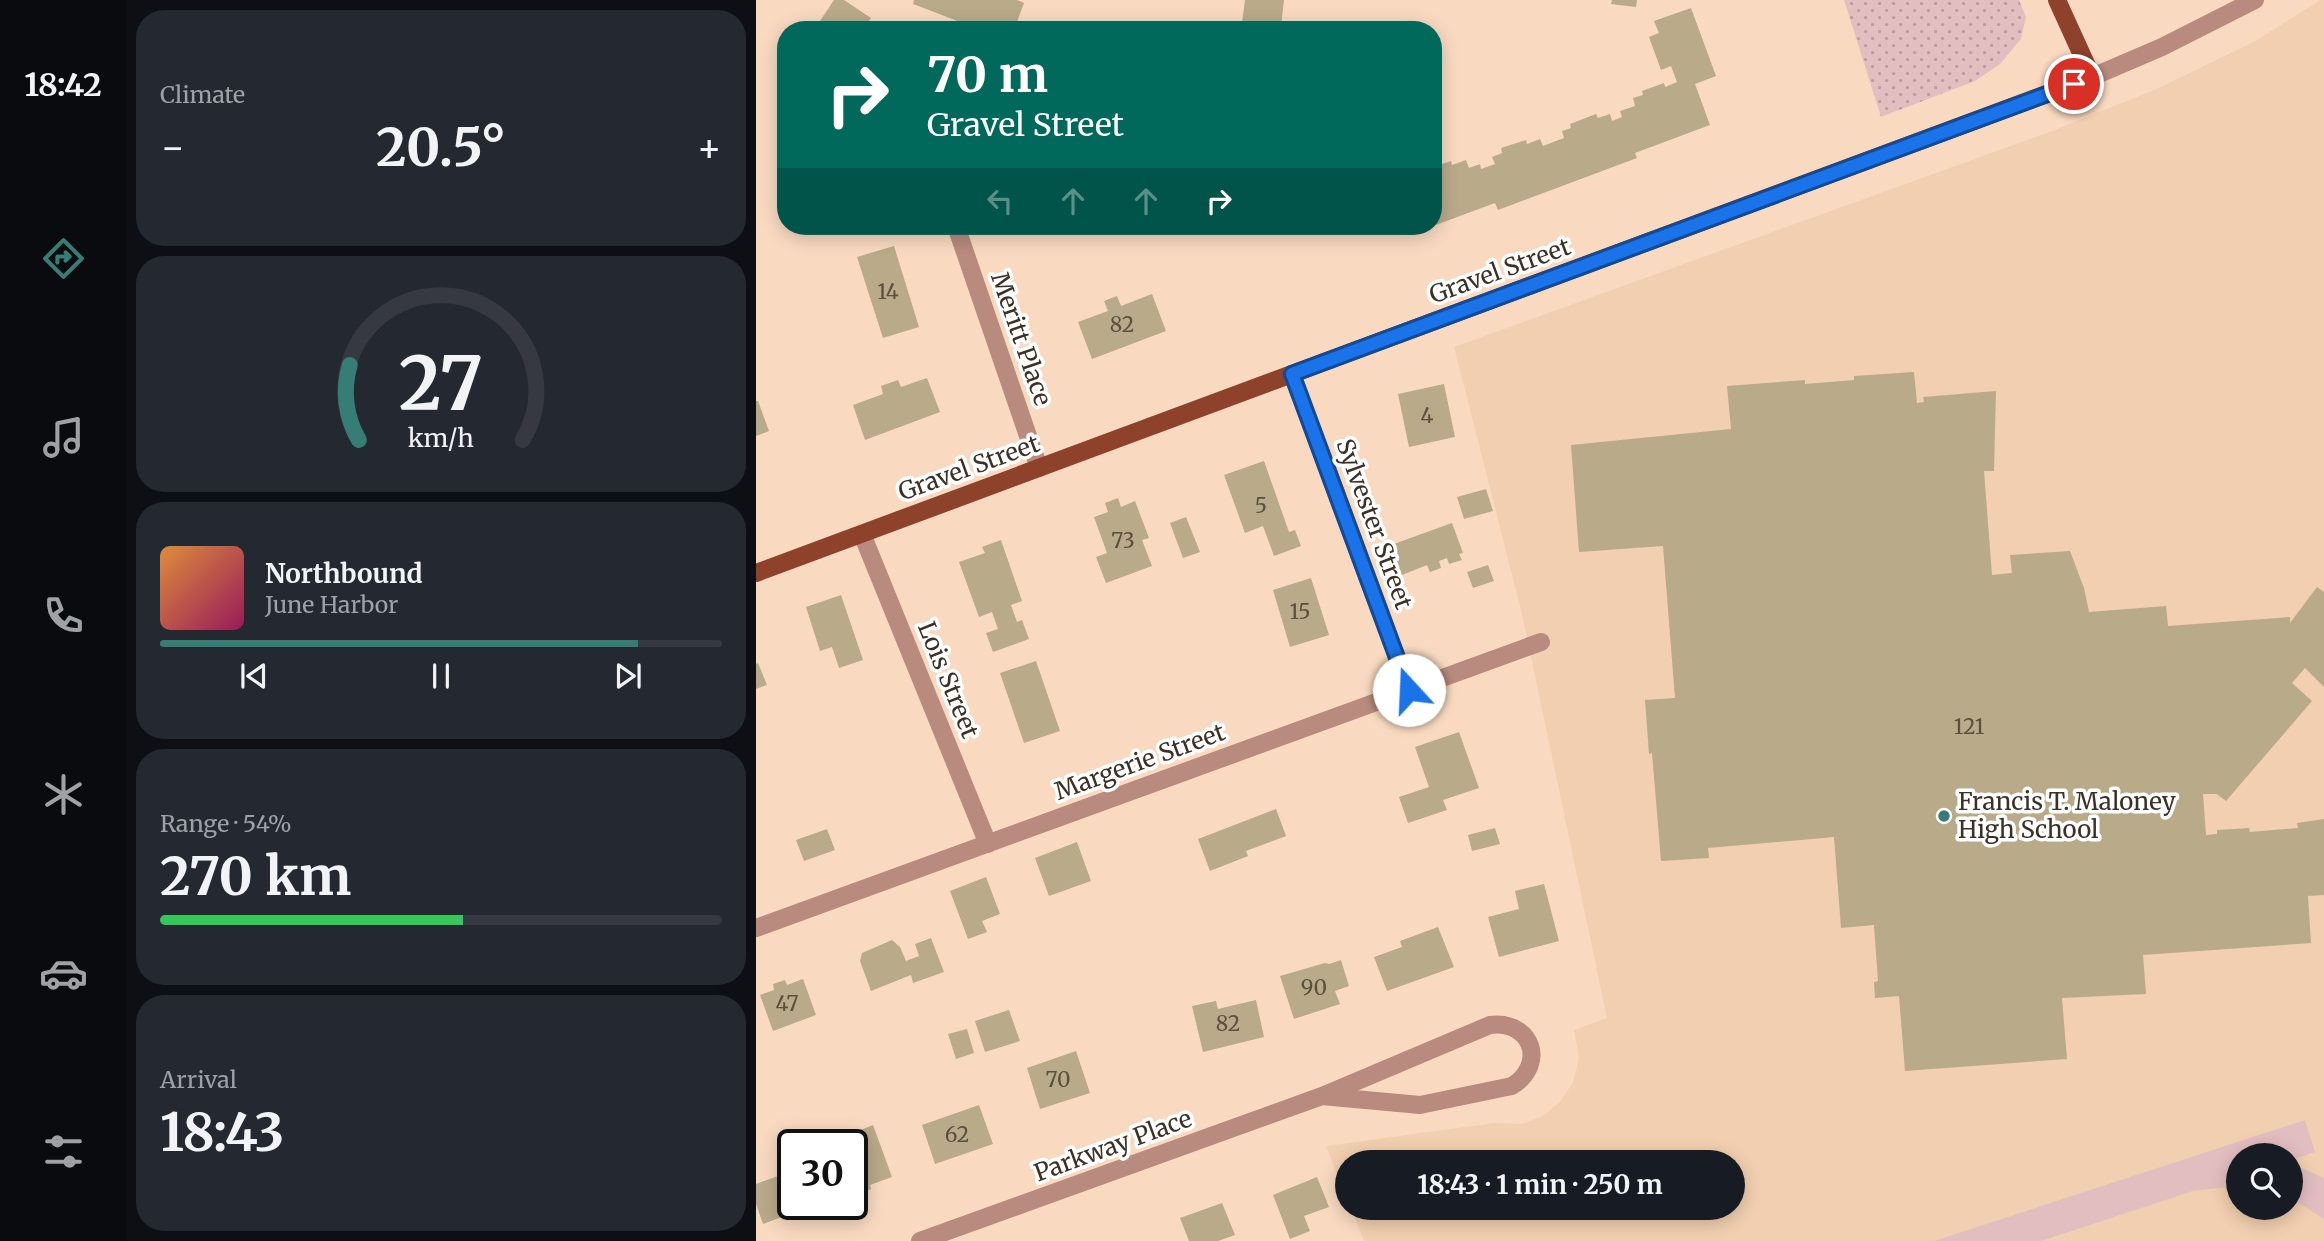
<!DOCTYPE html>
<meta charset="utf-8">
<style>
body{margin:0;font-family:Merriweather,serif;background:#242831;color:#f1f3f6;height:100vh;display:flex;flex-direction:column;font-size:26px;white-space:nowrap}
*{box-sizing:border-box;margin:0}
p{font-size:23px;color:#9ea1a6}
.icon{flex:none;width:38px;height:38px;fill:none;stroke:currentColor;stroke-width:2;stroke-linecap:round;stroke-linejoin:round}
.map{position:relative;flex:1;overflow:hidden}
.drawer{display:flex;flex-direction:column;gap:10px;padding:10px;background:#0d0f14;width:630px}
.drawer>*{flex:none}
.hud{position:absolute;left:21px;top:21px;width:665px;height:214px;border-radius:28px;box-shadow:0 4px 18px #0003;background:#00695c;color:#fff;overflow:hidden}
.buttons{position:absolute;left:1470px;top:1143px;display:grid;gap:14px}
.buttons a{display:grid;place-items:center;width:77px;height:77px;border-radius:50%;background:#171b24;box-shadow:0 4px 18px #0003;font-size:35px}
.speed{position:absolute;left:21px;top:1129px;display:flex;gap:14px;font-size:35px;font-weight:700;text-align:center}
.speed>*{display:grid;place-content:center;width:91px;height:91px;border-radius:50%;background:#171b24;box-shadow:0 4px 18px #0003;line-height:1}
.speed .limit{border:4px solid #111;border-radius:10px;background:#fff;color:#111}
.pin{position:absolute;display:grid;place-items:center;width:60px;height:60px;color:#fff;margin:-30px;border:4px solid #fff;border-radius:50%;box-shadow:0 2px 7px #0007}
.me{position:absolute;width:77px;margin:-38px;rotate:340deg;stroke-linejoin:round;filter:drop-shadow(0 0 5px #0008)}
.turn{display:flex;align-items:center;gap:24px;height:147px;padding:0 35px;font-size:32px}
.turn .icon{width:91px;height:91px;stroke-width:2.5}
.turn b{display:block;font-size:49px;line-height:60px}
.lanes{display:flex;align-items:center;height:66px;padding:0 35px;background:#0003;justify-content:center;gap:35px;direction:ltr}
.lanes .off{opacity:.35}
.big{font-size:52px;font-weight:700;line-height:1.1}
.drawer .widget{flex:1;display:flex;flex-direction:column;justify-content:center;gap:10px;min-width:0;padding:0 24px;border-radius:28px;background:#242831}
.drawer .dial{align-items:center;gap:0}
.dial svg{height:182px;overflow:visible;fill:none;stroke:#363941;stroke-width:7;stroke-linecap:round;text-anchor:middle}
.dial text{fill:#f1f3f6;stroke:none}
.song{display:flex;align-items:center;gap:21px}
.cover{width:84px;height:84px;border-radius:10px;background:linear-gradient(135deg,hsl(30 70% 55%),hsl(330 70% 35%))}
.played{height:7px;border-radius:4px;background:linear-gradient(90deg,#367d76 85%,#363941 85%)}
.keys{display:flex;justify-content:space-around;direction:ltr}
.heat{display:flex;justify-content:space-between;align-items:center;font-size:38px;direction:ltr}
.charge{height:10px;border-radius:5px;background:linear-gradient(90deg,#34c759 54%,#363941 0)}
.trip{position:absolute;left:579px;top:1150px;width:410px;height:70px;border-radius:35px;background:#171b24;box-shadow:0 4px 18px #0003;font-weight:700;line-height:70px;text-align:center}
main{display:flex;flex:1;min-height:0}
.tabs{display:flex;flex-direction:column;width:126px;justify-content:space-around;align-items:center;background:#090b0e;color:#9ea1a6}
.tabs .icon{width:49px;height:49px}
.tabs .current{color:#367d76}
.tabs b{font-size:32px;color:#f1f3f6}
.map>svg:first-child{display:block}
.built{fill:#f2cfb0;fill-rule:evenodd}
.grass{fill:url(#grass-dots)}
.garden{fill:#e3bec1}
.building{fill:#b9aa89}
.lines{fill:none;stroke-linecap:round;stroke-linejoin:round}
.minor{stroke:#b88b7e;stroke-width:18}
.major{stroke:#8e412b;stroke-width:18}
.route-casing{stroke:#114b97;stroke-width:18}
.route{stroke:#1a73e8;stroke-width:12}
.poi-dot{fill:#367d76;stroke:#fff;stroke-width:2.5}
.labels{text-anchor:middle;stroke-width:7;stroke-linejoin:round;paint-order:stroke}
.number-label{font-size:21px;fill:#5b4f40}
.street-label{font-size:24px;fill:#3c3127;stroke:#fff}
.poi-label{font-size:24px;fill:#3c3127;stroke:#fff;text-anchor:start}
</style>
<main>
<nav class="tabs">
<b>18:42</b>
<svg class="icon current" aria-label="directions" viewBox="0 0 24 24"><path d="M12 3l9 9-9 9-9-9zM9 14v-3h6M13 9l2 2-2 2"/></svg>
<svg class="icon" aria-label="music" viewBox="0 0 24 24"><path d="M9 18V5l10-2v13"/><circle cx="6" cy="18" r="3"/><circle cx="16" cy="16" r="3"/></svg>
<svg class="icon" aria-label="phone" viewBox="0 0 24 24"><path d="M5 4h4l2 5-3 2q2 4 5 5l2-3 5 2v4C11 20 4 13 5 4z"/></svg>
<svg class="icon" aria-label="climate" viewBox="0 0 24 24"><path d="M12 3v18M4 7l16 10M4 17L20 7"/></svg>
<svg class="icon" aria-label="car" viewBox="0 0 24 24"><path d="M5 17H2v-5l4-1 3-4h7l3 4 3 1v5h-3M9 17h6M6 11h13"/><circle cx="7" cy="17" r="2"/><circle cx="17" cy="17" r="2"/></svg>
<svg class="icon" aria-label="filters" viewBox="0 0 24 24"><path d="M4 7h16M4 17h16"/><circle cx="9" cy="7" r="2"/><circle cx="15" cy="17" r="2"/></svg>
</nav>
<section class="drawer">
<div class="widget"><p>Climate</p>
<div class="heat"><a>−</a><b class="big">20.5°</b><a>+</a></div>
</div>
<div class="widget dial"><svg viewBox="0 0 100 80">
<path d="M14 69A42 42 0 1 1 86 69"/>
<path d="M14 69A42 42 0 0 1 10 36" stroke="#367d76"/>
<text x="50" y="56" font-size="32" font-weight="700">27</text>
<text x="50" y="72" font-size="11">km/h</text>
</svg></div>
<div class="widget">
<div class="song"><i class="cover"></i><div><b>Northbound</b><p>June Harbor</p></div></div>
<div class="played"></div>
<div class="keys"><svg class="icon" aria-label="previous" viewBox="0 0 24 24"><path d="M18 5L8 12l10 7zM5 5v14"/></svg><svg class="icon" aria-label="pause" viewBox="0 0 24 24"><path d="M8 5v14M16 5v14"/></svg><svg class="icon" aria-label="next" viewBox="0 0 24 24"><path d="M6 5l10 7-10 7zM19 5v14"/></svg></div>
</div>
<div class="widget"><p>Range · 54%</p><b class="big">270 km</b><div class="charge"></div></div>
<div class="widget"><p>Arrival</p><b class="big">18:43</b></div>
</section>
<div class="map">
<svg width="1568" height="1241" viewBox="0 0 1568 1241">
<defs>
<pattern id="grass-dots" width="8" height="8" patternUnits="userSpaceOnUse" patternTransform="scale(1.75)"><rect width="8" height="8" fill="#e3bec1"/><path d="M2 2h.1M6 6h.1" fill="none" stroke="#b99b9d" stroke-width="1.8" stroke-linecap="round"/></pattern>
</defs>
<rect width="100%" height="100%" fill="#f9dac1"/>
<path class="built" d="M1564,0H1568V1241H608L595,1208H976V1162H592L591,1200L570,1146L739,1123L765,1124L785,1117L804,1102L817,1082L823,1058L818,1030L851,1018L766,614L698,347L1296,131L1403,88L1501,40ZM1482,1155H1535V1208H1482Z"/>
<polygon class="grass" points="1088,0 1263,0 1270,17 1265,39 1244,64 1219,81 1125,117"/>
<g class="garden">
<polygon points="1549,1120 1559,1152 1535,1160 1535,1155 1482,1155 1482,1186 1437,1191 1285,1241 1178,1241"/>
<polygon points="1535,1163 1568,1178 1568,1219 1535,1198"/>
</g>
<g class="building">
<polygon points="78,0 88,0 115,18 107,30 58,30"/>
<polygon points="158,0 261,0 268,3 258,30 225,30 157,4"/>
<polygon points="489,0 528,0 525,26 533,27 533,30 485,30"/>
<polygon points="856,0 881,0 880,7 855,4"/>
<polygon points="935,8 960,76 939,84 954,125 879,153 881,158 742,210 739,203 677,226 677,167 695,161 696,165 710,160 713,168 724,164 725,169 739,164 736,157 746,153 745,148 770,140 771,144 784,139 787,146 808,138 806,131 815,128 814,124 840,114 842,118 854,114 856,121 866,117 864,111 879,106 877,98 887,95 886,91 908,83 909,87 921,82 915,66 905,70 893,37 903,33 898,21"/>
<polygon points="138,246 163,327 127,338 101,257"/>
<polygon points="396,294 410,331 336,359 322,322 352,311 348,301 361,296 365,306"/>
<polygon points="1158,372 1161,403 1168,402 1167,397 1240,391 1238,471 1228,471 1236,575 1256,573 1254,555 1314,551 1328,588 1333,612 1410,606 1412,626 1534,617 1534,623 1561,587 1568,592 1568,687 1549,668 1536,683 1556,701 1470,801 1461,794 1447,794 1450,835 1461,834 1461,830 1493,828 1494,832 1542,828 1541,823 1568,819 1568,895 1552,896 1555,943 1387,955 1390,994 1306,998 1311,1059 1149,1071 1143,996 1119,998 1118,982 1122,981 1118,925 1085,928 1078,837 952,848 953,858 905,861 896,753 893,754 889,700 919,698 907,546 823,552 815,445 975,429 971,386 1049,380 1049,384 1098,380 1098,376"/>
<polygon points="171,378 184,412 109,440 97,405 127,394 125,386 142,380 145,387"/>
<polygon points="688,384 699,437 653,447 642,394"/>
<polygon points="0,401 2,401 13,431 0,436"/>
<polygon points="508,461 533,532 539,530 545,546 518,556 507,526 489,533 468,475"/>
<polygon points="730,489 737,511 708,519 701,497"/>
<polygon points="362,498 365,507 379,501 393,538 386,540 396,566 350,583 340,557 351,553 338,517 352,512 349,503"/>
<polygon points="430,517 444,552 427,558 414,523"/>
<polygon points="696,523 707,553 703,554 706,560 693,564 691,558 683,561 685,568 674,572 671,565 646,575 635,545"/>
<polygon points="245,540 266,601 255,605 261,622 266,620 273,639 237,652 230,633 242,629 236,612 223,617 203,562 229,553 226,547"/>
<polygon points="732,565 738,581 717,588 711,572"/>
<polygon points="555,578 573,635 534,647 517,590"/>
<polygon points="85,595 107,660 83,668 76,647 64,651 50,607"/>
<polygon points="280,661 304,731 268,743 244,673"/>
<polygon points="2,663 11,685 0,689 0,664"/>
<polygon points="703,732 723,788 687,800 691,810 652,823 643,797 673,787 659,747"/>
<polygon points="520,809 530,836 490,851 492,856 454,871 442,839"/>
<polygon points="739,828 744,844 716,851 712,835"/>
<polygon points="71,829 79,850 48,861 40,840"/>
<polygon points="321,842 335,881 293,896 279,858"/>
<polygon points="230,877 244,914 226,921 231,932 212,939 194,891"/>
<polygon points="788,884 803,941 743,957 732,917 763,909 759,891"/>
<polygon points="682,927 698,967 631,991 618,957 646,947 644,941"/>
<polygon points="175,938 188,972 157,983 155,975 115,991 104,961 106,953 136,940 144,947 150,961 163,956 159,944"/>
<polygon points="585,960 593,986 579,991 584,1004 538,1019 524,976 569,963 573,964"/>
<polygon points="47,979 60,1015 17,1031 4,995 18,990 17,984 29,980 31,985"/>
<polygon points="500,1000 508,1037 447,1052 436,1006 460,1001 462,1009"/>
<polygon points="253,1010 264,1041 229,1052 219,1021"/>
<polygon points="211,1029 218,1053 200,1059 192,1034"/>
<polygon points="320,1051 334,1093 284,1109 271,1068"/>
<polygon points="223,1105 237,1144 179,1164 166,1125"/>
<polygon points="117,1125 136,1177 114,1185 115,1189 97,1196 96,1152 108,1147 102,1131"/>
<polygon points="36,1171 37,1204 49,1204 50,1208 7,1224 0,1204 0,1184"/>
<polygon points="561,1177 573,1207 548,1216 554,1231 534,1239 517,1195"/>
<polygon points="466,1203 479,1235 462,1241 433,1241 424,1218"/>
</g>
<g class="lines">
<g class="minor">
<polyline points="1336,77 1406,47 1499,0"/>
<polyline points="200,226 283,468"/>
<polyline points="536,374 653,690"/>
<polyline points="106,534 232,844"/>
<polyline points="0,928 785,642"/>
<path d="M164,1241L566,1096L734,1025C776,1020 791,1064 756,1086L664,1105L566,1096"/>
</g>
<polyline class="major" points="0,573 1336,77 1301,0"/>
</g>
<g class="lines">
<defs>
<polyline id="route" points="653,690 536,374 1318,84"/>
</defs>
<use href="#route" class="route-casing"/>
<use href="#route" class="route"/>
</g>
<circle class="poi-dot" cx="1188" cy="816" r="7"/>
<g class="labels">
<g class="number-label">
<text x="132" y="299">14</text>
<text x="366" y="332">82</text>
<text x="671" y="423">4</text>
<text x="505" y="513">5</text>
<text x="367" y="548">73</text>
<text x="544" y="619">15</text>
<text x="1213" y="734">121</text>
<text x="558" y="995">90</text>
<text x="31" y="1011">47</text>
<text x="472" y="1031">82</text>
<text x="302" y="1087">70</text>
<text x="201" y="1142">62</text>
</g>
<g class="street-label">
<text transform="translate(744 271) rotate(-20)" y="8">Gravel Street</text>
<text transform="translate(265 339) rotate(71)" y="8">Meritt Place</text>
<text transform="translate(213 468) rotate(-20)" y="8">Gravel Street</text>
<text transform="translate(618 524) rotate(70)" y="8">Sylvester Street</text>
<text transform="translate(192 680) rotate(68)" y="8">Lois Street</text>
<text transform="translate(384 762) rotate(-20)" y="8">Margerie Street</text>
<text transform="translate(357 1146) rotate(-20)" y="8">Parkway Place</text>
</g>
<g class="poi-label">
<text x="1202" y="810">Francis T. Maloney<tspan x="1202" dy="28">High School</tspan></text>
</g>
</g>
</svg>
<div class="buttons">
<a><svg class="icon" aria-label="search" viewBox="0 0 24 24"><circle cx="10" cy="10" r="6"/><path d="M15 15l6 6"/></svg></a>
</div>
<div class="speed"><div class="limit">30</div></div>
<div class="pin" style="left:1318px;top:84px;background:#d93025"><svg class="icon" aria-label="arrive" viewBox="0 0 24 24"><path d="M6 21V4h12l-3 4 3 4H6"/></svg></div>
<svg class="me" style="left:653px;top:690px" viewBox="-20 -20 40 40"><circle r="19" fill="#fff"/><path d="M0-13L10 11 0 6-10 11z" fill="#1a73e8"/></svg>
<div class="trip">18:43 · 1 min · 250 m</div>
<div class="hud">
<div class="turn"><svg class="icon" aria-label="right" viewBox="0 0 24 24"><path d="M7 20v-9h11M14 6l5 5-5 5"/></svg><div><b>70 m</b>Gravel Street</div></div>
<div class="lanes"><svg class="icon off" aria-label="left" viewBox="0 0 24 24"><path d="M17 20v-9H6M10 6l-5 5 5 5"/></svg><svg class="icon off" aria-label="ahead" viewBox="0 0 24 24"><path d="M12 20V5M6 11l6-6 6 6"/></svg><svg class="icon off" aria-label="ahead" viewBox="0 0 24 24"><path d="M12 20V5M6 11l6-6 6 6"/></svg><svg class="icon" aria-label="right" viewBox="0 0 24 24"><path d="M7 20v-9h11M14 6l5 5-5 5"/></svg></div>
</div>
</div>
</main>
